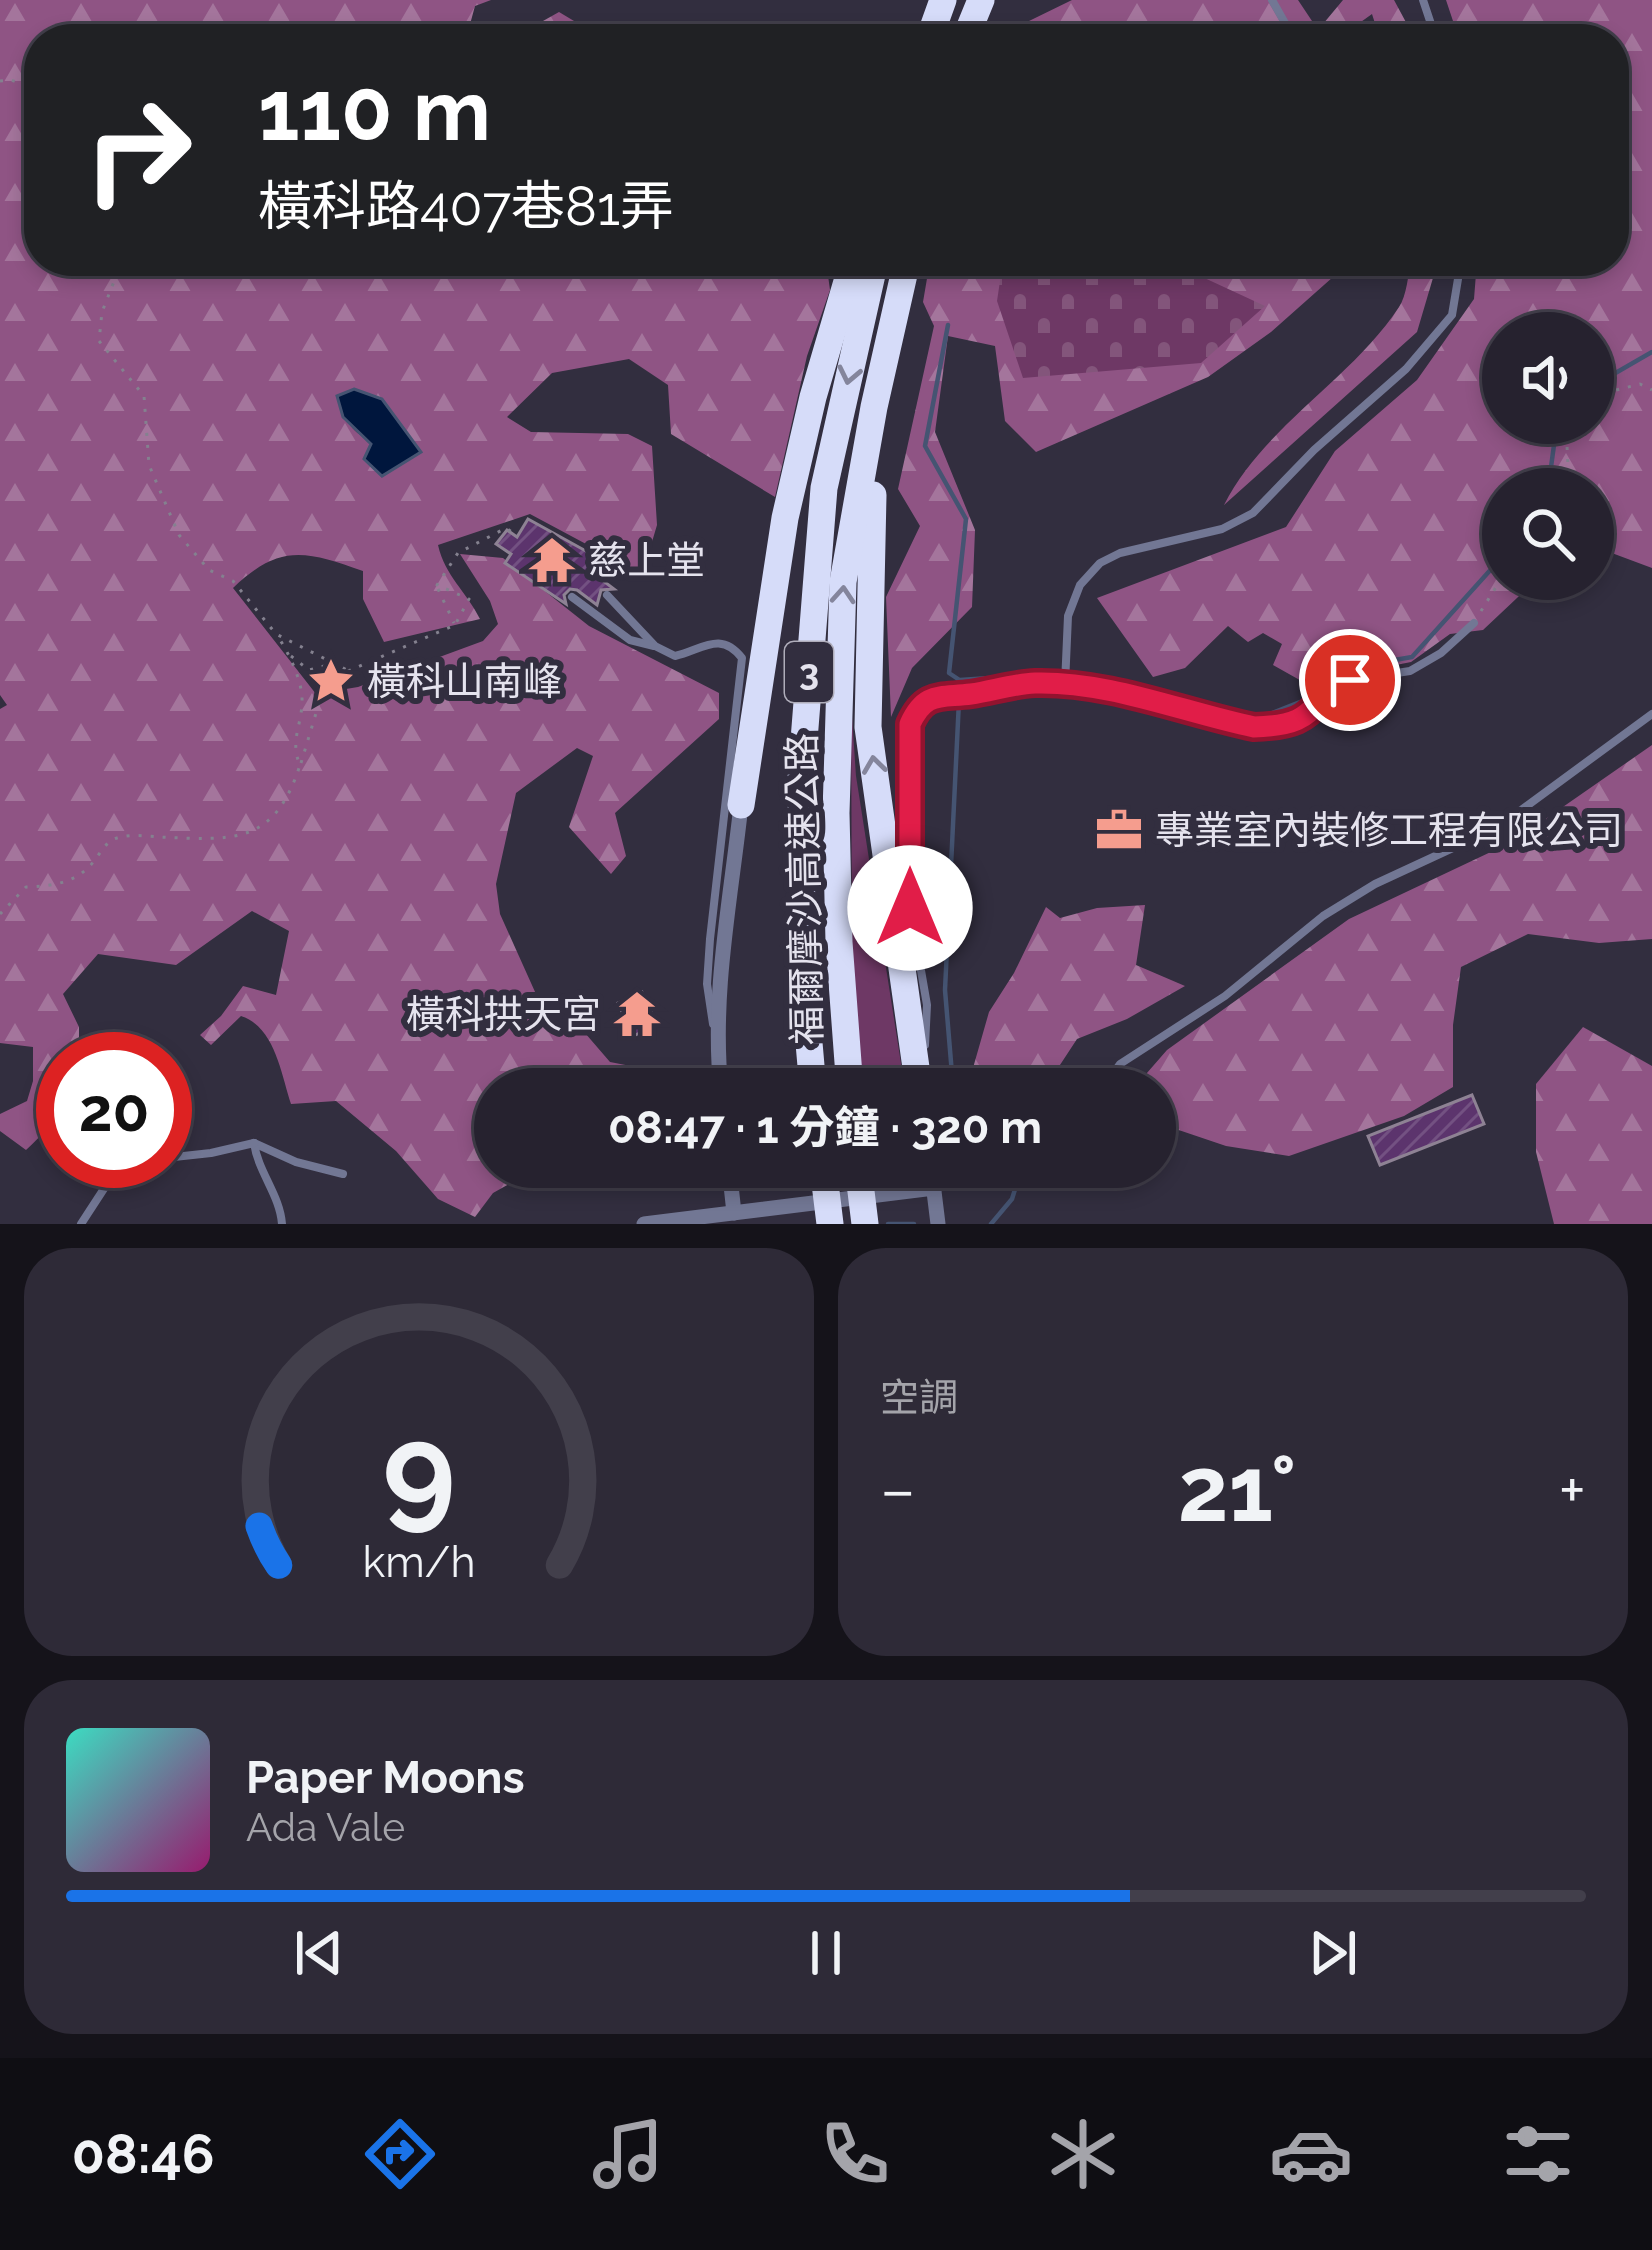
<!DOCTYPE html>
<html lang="zh-TW">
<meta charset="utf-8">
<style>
body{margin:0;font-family:Raleway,"Noto Sans TC",sans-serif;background:#2e2a37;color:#f1f3f6;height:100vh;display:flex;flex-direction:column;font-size:45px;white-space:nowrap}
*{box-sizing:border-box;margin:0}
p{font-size:39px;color:#a4a4aa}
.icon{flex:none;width:66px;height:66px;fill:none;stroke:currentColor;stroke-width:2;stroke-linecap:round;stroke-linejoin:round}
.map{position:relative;height:1224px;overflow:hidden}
.sheet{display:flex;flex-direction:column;gap:24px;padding:24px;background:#15131a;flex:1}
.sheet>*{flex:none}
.guide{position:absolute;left:24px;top:24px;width:1605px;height:252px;border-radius:48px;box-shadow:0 6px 18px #0003,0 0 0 3px #423f4b;background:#202124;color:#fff;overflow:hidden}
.tools{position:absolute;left:1482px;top:312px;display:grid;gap:24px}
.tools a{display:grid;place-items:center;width:132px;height:132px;border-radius:50%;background:#26222f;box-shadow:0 6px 18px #0003,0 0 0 3px #423f4b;font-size:60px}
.speed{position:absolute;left:36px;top:1032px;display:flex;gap:24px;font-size:60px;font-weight:700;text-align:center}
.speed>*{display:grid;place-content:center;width:156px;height:156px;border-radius:50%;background:#26222f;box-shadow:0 6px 18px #0003,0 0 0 3px #423f4b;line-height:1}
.speed .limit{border:18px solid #d22;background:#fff;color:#111}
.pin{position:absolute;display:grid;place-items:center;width:102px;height:102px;color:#fff;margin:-51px;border:6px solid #fff;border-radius:50%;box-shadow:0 3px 12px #0007}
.me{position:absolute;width:132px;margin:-66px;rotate:0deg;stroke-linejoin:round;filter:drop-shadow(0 0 9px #0008)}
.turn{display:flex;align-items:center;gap:42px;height:252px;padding:0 36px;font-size:54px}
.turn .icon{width:156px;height:156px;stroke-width:2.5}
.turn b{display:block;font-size:84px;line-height:102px}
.big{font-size:90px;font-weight:700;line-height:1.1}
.sheet .card{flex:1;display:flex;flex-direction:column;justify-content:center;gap:18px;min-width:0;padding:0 42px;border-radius:48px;background:#2e2a37}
.sheet .dial{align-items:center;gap:0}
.dial svg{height:312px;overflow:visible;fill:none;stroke:#423f4b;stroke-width:7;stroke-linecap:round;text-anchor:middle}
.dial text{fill:#f1f3f6;stroke:none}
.song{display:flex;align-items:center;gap:36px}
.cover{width:144px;height:144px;border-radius:18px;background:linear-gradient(135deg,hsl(170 70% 55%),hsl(320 70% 35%))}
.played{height:12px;border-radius:6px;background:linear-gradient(90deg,#1a73e8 70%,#423f4b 70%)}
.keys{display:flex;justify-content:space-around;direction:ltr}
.heat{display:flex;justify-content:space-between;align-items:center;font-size:66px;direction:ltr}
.sheet .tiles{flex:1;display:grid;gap:24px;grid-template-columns:1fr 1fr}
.card:last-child{grid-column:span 2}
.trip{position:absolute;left:474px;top:1068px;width:702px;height:120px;border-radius:60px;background:#26222f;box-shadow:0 6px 18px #0003,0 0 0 3px #423f4b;font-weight:700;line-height:120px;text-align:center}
.menu{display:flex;height:192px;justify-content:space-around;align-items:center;background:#0f0e13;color:#a4a4aa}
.menu .icon{width:84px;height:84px}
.menu .active{color:#1a73e8}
.menu b{font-size:54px;color:#f1f3f6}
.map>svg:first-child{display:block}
.grass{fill:#6e3865}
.forest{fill:url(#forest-firs);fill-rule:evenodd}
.cemetery{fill:url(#cemetery-stones)}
.water{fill:#00163d;stroke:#455472;stroke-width:3}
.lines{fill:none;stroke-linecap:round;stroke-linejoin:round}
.stream{stroke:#455472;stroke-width:4.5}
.building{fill:url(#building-hatch);stroke:#8e8294;stroke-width:3}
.path{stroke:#84818f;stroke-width:3;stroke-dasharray:3 9;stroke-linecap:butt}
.service{stroke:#727794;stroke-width:8}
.minor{stroke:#727794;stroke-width:15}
.motorway{stroke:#d6dcf9;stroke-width:27}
.oneway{stroke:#84859c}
.route-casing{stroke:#92132f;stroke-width:30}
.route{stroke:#e11d48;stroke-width:21}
.labels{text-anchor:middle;stroke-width:12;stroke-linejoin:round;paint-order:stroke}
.shield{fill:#322e3f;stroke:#afadba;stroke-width:3}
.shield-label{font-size:36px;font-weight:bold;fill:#e5e3ee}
.poi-label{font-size:39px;fill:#e5e3ee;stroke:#322e3f;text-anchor:start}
.street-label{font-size:39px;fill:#e5e3ee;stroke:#322e3f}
</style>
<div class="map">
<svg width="1652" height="1224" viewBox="0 0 1652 1224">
<defs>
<pattern id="forest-firs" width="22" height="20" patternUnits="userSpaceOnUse" patternTransform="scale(3)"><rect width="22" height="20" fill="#8f5484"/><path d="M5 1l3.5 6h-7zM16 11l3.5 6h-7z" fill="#a4759c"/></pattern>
<pattern id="cemetery-stones" width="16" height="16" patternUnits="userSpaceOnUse" patternTransform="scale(3)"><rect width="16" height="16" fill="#6e3865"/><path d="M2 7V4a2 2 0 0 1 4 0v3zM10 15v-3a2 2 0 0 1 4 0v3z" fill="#83557b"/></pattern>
<pattern id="building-hatch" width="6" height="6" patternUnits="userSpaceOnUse" patternTransform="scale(3)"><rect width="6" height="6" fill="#5c346d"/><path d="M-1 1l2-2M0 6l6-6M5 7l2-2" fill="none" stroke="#735182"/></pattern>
</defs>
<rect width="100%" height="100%" fill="#322e3f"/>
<polygon class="grass" points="851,702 856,776 905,1089 862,1089 852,945"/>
<g class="forest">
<path d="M0,0H491L475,6L466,39H39V261H826L830,290L807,356L775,497L671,434L668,385L629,359L552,373L507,417L531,432L628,434L652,446L657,525L641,579L601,552L530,514L438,545C445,576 466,591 480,619L384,642L363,599V571C306,551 280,543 233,588L316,694L358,687L483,641L498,624L490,601L460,554L503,558L589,626L719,693V719L615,813L626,856L611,874L569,827L593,756L577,748L516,793L496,884L500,914L549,1023L585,1033L610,1062L646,1069L655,1089H495V1167H539L493,1193L475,1217L438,1199L396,1151L336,1101L291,1104C281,1074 275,1027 241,1016L211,1045L200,1035L221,1016L243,986L276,995L289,931L252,911L176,965L98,954L63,994L79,1027V1059H63C63,1105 61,1118 26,1150L0,1131V1114L27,1101L33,1081V1047L0,1043V709L7,705L0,695ZM340,401L421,452C385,446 348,444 340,401Z"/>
<polygon points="1072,0 1298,0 1318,30 1343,0 1394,0 1415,39 1380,39 1372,14 1351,29 1352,39 1018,39 1029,21"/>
<path d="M1446,0H1652V568L1593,546V489H1503V579H1537L1483,630L1450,634L1411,662L1305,683L1273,665L1282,644L1263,633L1248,642L1228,626L1185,668L1153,677L1097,598L1286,527L1335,451L1417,380L1474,299L1477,261H1614V39H1459ZM1503,333H1593V423H1503Z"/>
<polygon points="559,12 604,39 511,39"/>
<polygon points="930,261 1369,261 1372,272 1333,277 1271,332 1208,377 1036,452 1005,421 995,346 948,336 935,432 975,530 972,607 912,668 891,717 886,597 920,526 898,489 934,326 923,302"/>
<path d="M1411,261H1438L1417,332L1224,505C1264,426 1351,380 1399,307C1407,295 1408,275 1411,261Z"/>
<polygon points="1652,745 1652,939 1599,943 1528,934 1461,967 1453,1025 1453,1087 1404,1116 1289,1156 1226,1146 1155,1122 1155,1089 1133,1089 1167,1050 1349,919 1514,841"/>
<polygon points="1145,905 1136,965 1185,986 1127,1019 1077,1039 1058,1068 971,1075 989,1012 1014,973 1046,907 1060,918 1097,908"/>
<polygon points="1583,1027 1652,1066 1652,1224 1554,1224 1536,1152 1536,1084"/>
</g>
<polygon class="cemetery" points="1003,261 1196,261 1198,275 1265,306 1201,363 1023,378 997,301"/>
<polygon class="water" points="354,389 382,399 421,452 382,476 364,459 371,444 343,417 337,396"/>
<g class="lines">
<g class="stream">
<polyline points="948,325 925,446 966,519 949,673 958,679"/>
<polyline points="1593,386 1652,352"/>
<polyline points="1548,489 1557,423"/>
<polyline points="1079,678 1262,717 1315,696 1360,666 1412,657 1503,556"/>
<polyline points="957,1089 953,1086 945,990 960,680 1049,674"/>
<polyline points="888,1224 914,1224"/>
<polyline points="991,1224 1012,1199 1022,1167"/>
</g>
</g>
<g class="building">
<polygon points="528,519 595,556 606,574 602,580 614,589 601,590 597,605 577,590 570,589 564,595 566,604 505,563 511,554 496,544 507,530 517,537"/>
<polygon points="642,992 657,1025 633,1036 618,1003"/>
<polygon points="1472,1095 1484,1124 1380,1165 1368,1136"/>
</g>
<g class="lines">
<g class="path">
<polyline points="0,81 11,80 39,90"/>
<polyline points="122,261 102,312 99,341 144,396 149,465 179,535 209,570 233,581 276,634 351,672"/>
<polyline points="1593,396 1640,384 1652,390"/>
<polyline points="1566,423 1569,489"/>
<polyline points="438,589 454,623"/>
<polyline points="1481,611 1503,576"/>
<polyline points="291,656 309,670 324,666 339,675"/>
<polyline points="301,763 323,690 339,675 455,625 469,599 437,585 458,553 506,528 518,536"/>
<path d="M0,914L26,887C53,886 77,883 94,861C99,855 105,844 112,840C126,833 145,836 159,837C233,840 274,846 300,765C289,740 303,724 302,698C301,677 288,652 277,635"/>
</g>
<g class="service">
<polyline points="1272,0 1294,39"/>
<polyline points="1423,0 1436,39"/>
<path d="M607,595L655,646L675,656C702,650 720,630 742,658L710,939L707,984L713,1024"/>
<polyline points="572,597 630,640 654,646"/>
<polyline points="1065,684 1068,616 1080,585 1100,563 1120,553 1222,529 1253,513 1314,450 1406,369 1452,315 1461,261"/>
<polyline points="925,1045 927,1005 910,907 910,723 918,705 936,697 1034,683 1124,694 1254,727 1289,725 1307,718 1350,680 1410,671 1441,653 1474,623"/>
<polyline points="160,1059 161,1059"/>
<polyline points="165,1064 169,1102 165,1127"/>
<polyline points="1102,1089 1120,1064 1225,996 1323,916 1375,884 1498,827 1652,714"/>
<polyline points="254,1143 296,1162 343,1174"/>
<path d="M254,1143C258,1172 280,1195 282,1224"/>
<polyline points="165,1158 211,1153 254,1143"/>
<polyline points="934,1188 1070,1171 1071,1167"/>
<polyline points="81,1224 122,1161"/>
</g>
<g class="minor">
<path d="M721,1089C711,996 731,898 741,805"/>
<polyline points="729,1167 734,1213"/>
<polyline points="931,1167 938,1224"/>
<polyline points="644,1224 934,1188"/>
</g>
<g class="motorway">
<polyline points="929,39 943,0"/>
<polyline points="965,39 981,0"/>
<polyline points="873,495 868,727 919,1089"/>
<polyline points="741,805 785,518 813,397 853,261"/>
<polyline points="813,1089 802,962 801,778 824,488 875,261"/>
<polyline points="850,1089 839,942 836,813 843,582 874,407 907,261"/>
<polyline points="823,1167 830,1224"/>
<polyline points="858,1167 865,1224"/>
</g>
</g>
<defs><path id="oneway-chevron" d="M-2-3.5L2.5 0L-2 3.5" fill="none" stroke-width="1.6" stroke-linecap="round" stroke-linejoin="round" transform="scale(3)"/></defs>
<g class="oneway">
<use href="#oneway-chevron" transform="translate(849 375) rotate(102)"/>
<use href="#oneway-chevron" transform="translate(843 595) rotate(-86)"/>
<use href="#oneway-chevron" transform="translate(874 765) rotate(-98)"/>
</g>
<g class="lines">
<defs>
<path id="route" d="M910,908V724C925,691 940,698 971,694C992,691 1013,684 1035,683C1109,681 1182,712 1254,727C1324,725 1303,701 1350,680"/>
</defs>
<use href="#route" class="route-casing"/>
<use href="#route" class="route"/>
</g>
<defs>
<symbol id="temple-bare" viewBox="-9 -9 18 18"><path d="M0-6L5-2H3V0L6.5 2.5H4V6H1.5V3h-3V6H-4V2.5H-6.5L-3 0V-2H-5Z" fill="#f59d8e" stroke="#322e3f" stroke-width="2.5" paint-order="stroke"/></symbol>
<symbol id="sight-bare" viewBox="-9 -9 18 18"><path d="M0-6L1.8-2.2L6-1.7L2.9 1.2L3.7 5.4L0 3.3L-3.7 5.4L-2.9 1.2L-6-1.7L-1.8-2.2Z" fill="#f59d8e" stroke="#322e3f" stroke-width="2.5" paint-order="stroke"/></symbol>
<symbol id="office-bare" viewBox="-9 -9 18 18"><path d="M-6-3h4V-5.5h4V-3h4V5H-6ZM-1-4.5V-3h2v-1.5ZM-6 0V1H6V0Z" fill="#f59d8e" stroke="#322e3f" stroke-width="2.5" paint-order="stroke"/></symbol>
</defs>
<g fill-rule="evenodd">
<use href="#temple-bare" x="519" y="527" width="66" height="66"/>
<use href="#sight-bare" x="298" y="648" width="66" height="66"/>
<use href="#office-bare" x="1086" y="797" width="66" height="66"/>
<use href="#temple-bare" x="604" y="981" width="66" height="66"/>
</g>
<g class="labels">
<rect class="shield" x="785" y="642" width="48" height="60" rx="9"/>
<g class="shield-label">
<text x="809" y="685">3</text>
</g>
<g class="poi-label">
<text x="588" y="574">慈上堂</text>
<text x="367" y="695">橫科山南峰</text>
<text x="1155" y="844">專業室內裝修工程有限公司</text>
<text x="601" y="1028" text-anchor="end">橫科拱天宮</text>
</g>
<g class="street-label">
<text transform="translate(804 889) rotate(-91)" y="14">福爾摩沙高速公路</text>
</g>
</g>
</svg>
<div class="tools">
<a><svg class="icon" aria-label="sound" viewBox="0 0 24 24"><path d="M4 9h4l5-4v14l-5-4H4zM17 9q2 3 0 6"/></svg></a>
<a><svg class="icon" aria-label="search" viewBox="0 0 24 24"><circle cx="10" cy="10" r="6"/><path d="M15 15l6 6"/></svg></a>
</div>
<div class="speed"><div class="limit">20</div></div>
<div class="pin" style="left:1350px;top:680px;background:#d93025"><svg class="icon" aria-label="arrive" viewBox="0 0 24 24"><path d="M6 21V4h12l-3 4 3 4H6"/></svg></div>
<svg class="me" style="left:910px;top:908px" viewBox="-20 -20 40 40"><circle r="19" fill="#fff"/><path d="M0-13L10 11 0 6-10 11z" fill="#e11d48"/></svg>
<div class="trip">08:47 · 1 分鐘 · 320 m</div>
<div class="guide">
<div class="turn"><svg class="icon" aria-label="right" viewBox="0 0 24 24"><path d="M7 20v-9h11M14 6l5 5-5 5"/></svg><div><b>110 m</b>橫科路407巷81弄</div></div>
</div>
</div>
<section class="sheet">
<div class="tiles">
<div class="card dial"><svg viewBox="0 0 100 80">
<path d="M14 69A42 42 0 1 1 86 69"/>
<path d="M14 69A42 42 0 0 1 9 59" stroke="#1a73e8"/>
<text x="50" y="56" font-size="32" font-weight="700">9</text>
<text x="50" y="72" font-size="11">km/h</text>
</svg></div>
<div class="card"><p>空調</p>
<div class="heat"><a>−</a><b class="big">21°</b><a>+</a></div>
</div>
<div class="card">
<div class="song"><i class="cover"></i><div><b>Paper Moons</b><p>Ada Vale</p></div></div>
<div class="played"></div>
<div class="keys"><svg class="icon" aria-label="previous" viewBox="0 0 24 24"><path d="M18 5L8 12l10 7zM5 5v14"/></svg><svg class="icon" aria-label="pause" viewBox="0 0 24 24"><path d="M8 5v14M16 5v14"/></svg><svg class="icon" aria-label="next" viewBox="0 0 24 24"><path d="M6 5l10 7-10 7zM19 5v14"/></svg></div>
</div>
</div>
</section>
<nav class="menu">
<b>08:46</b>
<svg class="icon active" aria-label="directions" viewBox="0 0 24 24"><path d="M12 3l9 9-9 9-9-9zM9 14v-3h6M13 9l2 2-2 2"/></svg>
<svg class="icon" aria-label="music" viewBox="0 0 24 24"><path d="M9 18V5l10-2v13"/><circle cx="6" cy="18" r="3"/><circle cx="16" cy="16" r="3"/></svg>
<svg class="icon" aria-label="phone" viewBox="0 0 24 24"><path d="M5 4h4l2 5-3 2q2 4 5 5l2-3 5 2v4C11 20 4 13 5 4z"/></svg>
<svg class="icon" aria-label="climate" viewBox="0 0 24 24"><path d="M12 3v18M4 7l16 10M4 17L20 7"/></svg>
<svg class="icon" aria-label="car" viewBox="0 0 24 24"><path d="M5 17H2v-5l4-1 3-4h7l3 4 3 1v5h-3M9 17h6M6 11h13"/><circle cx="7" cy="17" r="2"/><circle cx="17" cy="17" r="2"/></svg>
<svg class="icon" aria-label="filters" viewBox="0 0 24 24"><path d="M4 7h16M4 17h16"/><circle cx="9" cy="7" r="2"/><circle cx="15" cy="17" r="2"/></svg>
</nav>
